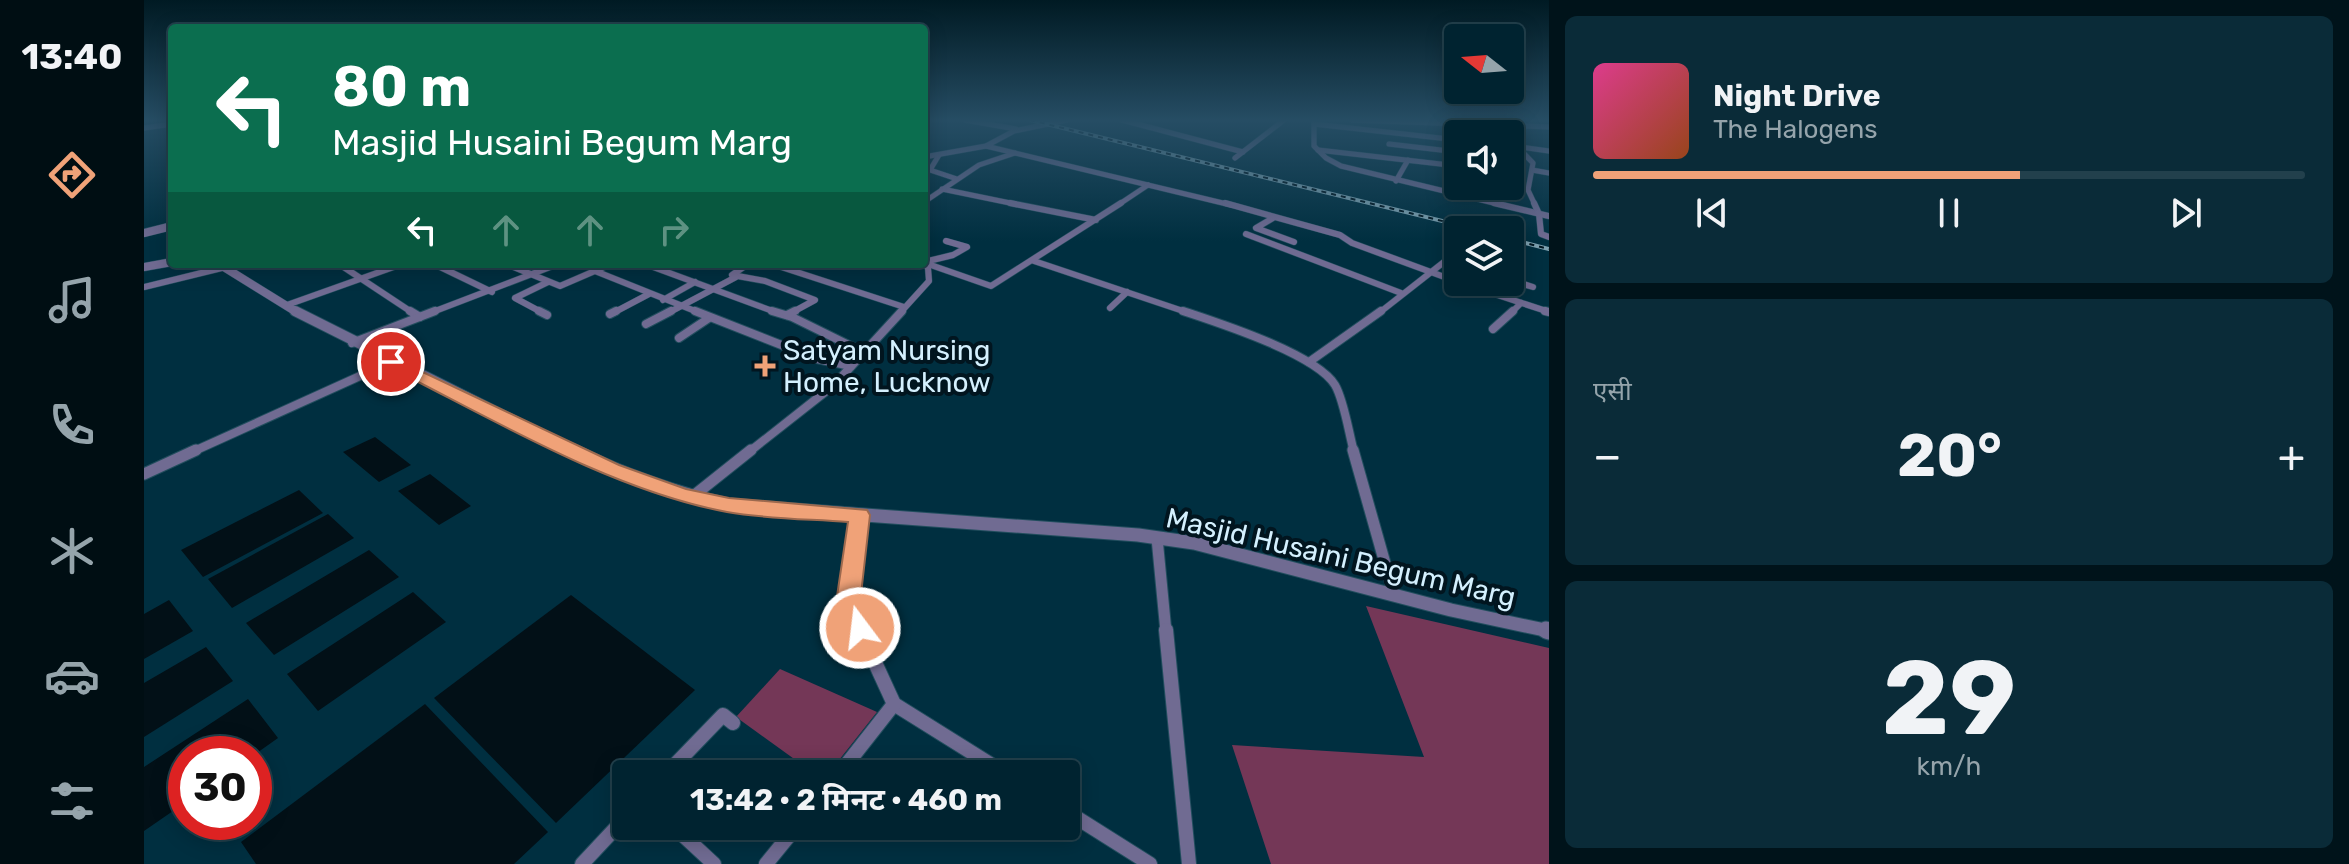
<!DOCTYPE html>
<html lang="hi">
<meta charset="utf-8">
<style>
body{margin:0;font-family:Rubik,"Noto Sans Devanagari",sans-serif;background:#0a2b38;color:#f1f3f6;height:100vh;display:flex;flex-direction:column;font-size:30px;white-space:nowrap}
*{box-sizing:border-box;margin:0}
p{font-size:26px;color:#95a4ab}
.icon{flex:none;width:44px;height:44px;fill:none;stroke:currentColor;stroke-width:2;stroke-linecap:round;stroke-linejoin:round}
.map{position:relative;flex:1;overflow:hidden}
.side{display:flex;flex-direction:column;gap:16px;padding:16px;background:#00131a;width:800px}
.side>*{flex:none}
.guide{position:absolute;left:24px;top:24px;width:760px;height:244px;border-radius:8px;box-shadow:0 4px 20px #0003,0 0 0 2px #22404c;background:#0b6e4f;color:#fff;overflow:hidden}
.needle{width:52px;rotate:287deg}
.buttons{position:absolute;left:1300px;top:24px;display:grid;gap:16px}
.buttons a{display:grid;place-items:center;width:80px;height:80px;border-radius:8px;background:#002330;box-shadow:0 4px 20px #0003,0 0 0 2px #22404c;font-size:40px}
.speed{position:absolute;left:24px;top:736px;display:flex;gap:16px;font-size:40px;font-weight:700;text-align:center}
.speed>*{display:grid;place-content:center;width:104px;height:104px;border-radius:50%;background:#002330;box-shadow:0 4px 20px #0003,0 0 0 2px #22404c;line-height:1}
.speed .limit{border:12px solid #d22;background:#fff;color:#111}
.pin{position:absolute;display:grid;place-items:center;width:68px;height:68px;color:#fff;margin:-34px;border:4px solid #fff;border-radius:50%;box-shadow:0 2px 8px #0007}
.me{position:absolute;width:88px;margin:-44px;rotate:345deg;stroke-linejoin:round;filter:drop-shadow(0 0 6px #0008)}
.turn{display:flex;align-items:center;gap:28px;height:168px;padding:0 32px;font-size:36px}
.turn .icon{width:104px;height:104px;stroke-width:2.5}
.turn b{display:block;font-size:56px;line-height:68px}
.lanes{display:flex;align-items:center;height:76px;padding:0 32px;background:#0003;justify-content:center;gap:40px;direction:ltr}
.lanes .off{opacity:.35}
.big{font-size:60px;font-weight:700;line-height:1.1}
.side .widget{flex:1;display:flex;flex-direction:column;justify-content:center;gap:12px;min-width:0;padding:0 28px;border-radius:12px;background:#0a2b38}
.side .dial{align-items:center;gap:0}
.dial b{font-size:104px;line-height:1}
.song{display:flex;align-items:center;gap:24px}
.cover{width:96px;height:96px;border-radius:12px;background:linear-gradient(135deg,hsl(330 70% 55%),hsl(20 70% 35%))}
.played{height:8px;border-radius:4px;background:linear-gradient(90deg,#f0a278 60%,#22404c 60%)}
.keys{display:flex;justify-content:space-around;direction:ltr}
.heat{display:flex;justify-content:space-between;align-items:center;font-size:44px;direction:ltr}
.trip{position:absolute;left:468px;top:760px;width:468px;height:80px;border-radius:8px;background:#002330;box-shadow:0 4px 20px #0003,0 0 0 2px #22404c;font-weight:700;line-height:80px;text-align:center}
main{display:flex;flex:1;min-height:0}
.dock{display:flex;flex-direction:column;width:144px;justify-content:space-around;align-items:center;background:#000e13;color:#95a4ab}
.dock .icon{width:56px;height:56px}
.dock .selected{color:#f0a278}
.dock b{font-size:36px;color:#f1f3f6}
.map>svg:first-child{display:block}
.green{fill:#743757}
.water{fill:#021017}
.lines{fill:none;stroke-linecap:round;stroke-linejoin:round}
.minor-far4-casing{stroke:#224e5e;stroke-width:6}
.minor-far3-casing{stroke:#224e5e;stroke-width:7}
.minor-far2-casing{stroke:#224e5e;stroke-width:10}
.minor-far1-casing{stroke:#224e5e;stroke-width:13}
.minor-casing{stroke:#224e5e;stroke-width:16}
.tertiary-far3-casing{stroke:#224e5e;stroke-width:9}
.tertiary-far2-casing{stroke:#224e5e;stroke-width:12}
.tertiary-far1-casing{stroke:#224e5e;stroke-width:15}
.tertiary-casing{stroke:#224e5e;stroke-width:19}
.minor-far4{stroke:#706b92;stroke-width:5}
.minor-far3{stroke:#706b92;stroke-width:6}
.minor-far2{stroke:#706b92;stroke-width:8}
.minor-far1{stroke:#706b92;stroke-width:11}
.minor{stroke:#706b92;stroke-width:14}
.tertiary-far3{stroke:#706b92;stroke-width:8}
.tertiary-far2{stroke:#706b92;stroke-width:10}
.tertiary-far1{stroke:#706b92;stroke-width:13}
.tertiary{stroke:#706b92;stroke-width:17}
.rail-casing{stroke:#7ca0af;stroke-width:4}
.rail{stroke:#01151f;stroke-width:2;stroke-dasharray:5;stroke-linecap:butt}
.route{fill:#f0a278;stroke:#9c694e;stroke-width:2}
.poi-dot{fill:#f0a278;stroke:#01151f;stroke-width:3}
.labels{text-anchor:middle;stroke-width:8;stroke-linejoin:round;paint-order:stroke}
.poi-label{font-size:28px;fill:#d4f0fe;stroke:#01151f;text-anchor:start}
.street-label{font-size:28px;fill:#d4f0fe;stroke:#01151f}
</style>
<main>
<nav class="dock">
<b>13:40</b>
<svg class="icon selected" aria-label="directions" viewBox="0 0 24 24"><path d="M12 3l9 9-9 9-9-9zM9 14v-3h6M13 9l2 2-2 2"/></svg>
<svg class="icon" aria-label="music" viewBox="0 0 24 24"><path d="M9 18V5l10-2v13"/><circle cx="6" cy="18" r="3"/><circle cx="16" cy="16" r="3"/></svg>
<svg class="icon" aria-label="phone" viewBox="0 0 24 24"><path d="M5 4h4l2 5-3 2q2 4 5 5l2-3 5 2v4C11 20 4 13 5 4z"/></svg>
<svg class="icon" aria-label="climate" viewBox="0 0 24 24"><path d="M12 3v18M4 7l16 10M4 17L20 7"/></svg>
<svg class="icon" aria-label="car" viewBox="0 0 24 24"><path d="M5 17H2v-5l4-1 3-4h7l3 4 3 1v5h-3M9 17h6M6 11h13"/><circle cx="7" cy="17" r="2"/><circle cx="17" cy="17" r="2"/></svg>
<svg class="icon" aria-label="filters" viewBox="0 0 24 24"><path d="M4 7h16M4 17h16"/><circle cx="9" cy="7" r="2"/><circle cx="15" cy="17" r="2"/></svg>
</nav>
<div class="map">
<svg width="1405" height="864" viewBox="0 0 1405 864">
<rect width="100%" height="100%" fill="#002f40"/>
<g class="green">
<polygon points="1222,606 1405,648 1405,864 1127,864 1088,745 1280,757"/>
<polygon points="636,669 733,712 684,774 671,774 592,717"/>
</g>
<g class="water">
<polygon points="231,437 267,465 235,482 199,452"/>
<polygon points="286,474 327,506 295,525 254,491"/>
<polygon points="155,490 179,513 59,577 37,550"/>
<polygon points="184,514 210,538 88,608 64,579"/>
<polygon points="225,550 255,577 130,655 102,623"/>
<polygon points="269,592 302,622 174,711 143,674"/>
<polygon points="427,595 551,690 412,823 290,698"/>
<polygon points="25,600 49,631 0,659 0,614"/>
<polygon points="62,647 89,681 0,737 0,683"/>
<polygon points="104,699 134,738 110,755 42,754 42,802 0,831 0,767"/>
<polygon points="281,704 404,832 370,864 112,864 97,842"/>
</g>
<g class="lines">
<defs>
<g id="minor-far4">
<polyline points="821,120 872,129"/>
<polyline points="978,120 1099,152"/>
<polyline points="1170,120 1170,146 1182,158 1197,166 1358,205"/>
<polyline points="1208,120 1405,127"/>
<polyline points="1170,124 1314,140"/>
<polyline points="0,128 28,124"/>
<polyline points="1366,139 1389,163 1384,190 1391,205"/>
<polyline points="1245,144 1314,152"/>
<polyline points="842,146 1087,205"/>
<polyline points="1377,147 1405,151"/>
<polyline points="1174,150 1314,166"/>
<polyline points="795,155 786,170 813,179"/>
<polyline points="780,157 842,146 870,131 923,120"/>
<polyline points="1091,158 1140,120"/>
<polyline points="1388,170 1405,173"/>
<polyline points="1252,181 1264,160"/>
<polyline points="798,189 876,205"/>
<polyline points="780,202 835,165 871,153"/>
<polyline points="974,205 1004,185"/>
</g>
<g id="minor-far3">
<polyline points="866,203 952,220"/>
<polyline points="1081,203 1196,235 1208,243 1314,282"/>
<polyline points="1350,203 1405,216"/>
<polyline points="1390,203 1395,214 1397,234 1405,237"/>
<polyline points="1129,218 1112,228 1150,242"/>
<polyline points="1102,234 1257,293"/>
<polyline points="1302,260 1314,263"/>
<polyline points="890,261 1045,313"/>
<polyline points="780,262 809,255 823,247 802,241"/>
<polyline points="781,263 847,286 977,203"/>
<polyline points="195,264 269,313"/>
<polyline points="290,264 348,292"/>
<polyline points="362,264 416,286 467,264"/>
<polyline points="501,264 634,313"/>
<polyline points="604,264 588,275 621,281 671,300 647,313"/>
<polyline points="628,264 760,307"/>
<polyline points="451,271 556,313"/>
<polyline points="1366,280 1389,287"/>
<polyline points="1314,282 1405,312"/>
<polyline points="0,287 94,264"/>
<polyline points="519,300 551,282"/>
<polyline points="143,305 258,264"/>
<polyline points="966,308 983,292"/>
<polyline points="286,313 414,264"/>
<polyline points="399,313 371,298 404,282"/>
<polyline points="469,313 505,294"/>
<polyline points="524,313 592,277"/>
<polyline points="756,313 785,281 784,268 780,264"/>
<polyline points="1235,313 1314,251"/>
<polyline points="1367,313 1377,303"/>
</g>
<g id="minor-far2">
<polyline points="266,311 276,317"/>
<polyline points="395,311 403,315"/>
<polyline points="551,311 673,359 707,366"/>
<polyline points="628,311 648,317 719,352"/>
<path d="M1039,311C1075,323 1172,354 1191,385C1200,400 1205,434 1210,452"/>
<polyline points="1401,311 1405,312"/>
<polyline points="466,314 472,311"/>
<polyline points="643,315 651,311"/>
<polyline points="502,324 527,311"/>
<polyline points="1349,329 1369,311"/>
<polyline points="535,338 565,318"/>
<polyline points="208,343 291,311"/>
<polyline points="1165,362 1237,311"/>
<polyline points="48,452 247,362"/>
<polyline points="605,452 690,385 758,311"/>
</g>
<g id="minor-far1">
<polyline points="1209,450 1250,595"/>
<polyline points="0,474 52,450"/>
<polyline points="548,497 607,450"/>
<polyline points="716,515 704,603 717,632"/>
<polyline points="1013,538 1022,632"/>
</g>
<g id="minor">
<polyline points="716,630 750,704 862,774"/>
<polyline points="1022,630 1045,864"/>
<polyline points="522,774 579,715 589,723"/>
<polyline points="695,774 750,704"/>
<polyline points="922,811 1006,864"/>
<polyline points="529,826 570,864"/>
<polyline points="438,864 482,817"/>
<polyline points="622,864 653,826"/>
</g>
<g id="tertiary-far3">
<polyline points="0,233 28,226"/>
<polyline points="75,264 154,313"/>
<polyline points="0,267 28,262"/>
</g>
<polyline id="tertiary-far2" points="151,311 432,452"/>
<path id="tertiary-far1" d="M428,450C479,475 530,493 585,505L994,535L1050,543L1307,610L1405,631"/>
<polyline id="tertiary" points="1402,630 1405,631"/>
</defs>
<use href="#minor-far4" class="minor-far4-casing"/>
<use href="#minor-far3" class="minor-far3-casing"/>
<use href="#minor-far2" class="minor-far2-casing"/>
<use href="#minor-far1" class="minor-far1-casing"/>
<use href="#minor" class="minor-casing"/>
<use href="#tertiary-far3" class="tertiary-far3-casing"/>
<use href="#tertiary-far2" class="tertiary-far2-casing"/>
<use href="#tertiary-far1" class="tertiary-far1-casing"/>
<use href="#tertiary" class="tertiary-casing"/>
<use href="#minor-far4" class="minor-far4"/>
<use href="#minor-far3" class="minor-far3"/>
<use href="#minor-far2" class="minor-far2"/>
<use href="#minor-far1" class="minor-far1"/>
<use href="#minor" class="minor"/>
<use href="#tertiary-far3" class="tertiary-far3"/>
<use href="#tertiary-far2" class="tertiary-far2"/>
<use href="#tertiary-far1" class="tertiary-far1"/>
<use href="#tertiary" class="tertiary"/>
<defs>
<g id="rail">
<polyline points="886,120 1335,230"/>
<polyline points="1366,239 1405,249"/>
</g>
</defs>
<use href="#rail" class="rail-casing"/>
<use href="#rail" class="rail"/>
</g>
<linearGradient id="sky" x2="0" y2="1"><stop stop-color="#001a23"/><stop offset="0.5" stop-color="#264d64"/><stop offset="1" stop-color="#264d64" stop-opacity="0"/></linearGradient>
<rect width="1405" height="241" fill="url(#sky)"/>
<path class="route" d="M247,357L475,465L542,489L585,498L723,510L726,515L716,603L728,628L724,635L716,638L707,635L692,603L704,522C664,519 622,519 583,512C466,490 347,418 241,365L239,362Z"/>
<path class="poi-dot" d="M617 354h8v8h8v8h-8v8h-8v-8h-8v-8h8z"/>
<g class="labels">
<g class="poi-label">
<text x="639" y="360">Satyam Nursing<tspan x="639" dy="32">Home, Lucknow</tspan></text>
</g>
<g class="street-label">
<text transform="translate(1197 557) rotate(13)" y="10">Masjid Husaini Begum Marg</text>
</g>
</g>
</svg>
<div class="buttons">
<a><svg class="needle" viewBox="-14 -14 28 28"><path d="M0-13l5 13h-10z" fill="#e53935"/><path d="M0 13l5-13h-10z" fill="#95a4ab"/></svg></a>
<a><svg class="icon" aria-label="sound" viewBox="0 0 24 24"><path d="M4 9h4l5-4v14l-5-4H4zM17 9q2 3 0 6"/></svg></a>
<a><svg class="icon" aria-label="layers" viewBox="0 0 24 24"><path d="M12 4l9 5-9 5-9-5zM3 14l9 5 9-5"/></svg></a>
</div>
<div class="speed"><div class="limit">30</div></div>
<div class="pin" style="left:247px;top:362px;background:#d93025"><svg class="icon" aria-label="arrive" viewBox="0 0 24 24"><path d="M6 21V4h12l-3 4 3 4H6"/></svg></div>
<svg class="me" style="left:716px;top:628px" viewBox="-20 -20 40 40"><circle r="17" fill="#f0a278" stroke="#fff" stroke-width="3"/><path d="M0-11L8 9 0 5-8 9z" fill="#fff"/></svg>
<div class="trip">13:42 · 2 मिनट · 460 m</div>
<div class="guide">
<div class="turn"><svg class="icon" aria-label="left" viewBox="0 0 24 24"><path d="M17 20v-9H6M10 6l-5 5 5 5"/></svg><div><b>80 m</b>Masjid Husaini Begum Marg</div></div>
<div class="lanes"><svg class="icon" aria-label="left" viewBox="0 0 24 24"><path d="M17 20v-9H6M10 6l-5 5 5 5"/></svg><svg class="icon off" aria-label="ahead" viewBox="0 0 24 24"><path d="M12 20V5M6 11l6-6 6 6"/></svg><svg class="icon off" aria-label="ahead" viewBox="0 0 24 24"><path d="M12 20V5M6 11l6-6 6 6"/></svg><svg class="icon off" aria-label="right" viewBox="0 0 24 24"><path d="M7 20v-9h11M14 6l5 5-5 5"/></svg></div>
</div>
</div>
<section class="side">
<div class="widget">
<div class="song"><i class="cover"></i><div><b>Night Drive</b><p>The Halogens</p></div></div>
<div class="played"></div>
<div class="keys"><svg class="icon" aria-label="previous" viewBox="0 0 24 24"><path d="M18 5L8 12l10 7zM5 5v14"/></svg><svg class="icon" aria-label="pause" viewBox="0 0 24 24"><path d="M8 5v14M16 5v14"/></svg><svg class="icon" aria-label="next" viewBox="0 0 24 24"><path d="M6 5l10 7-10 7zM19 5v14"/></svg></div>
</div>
<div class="widget"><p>एसी</p>
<div class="heat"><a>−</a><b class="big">20°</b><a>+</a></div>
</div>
<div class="widget dial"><b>29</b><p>km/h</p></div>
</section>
</main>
